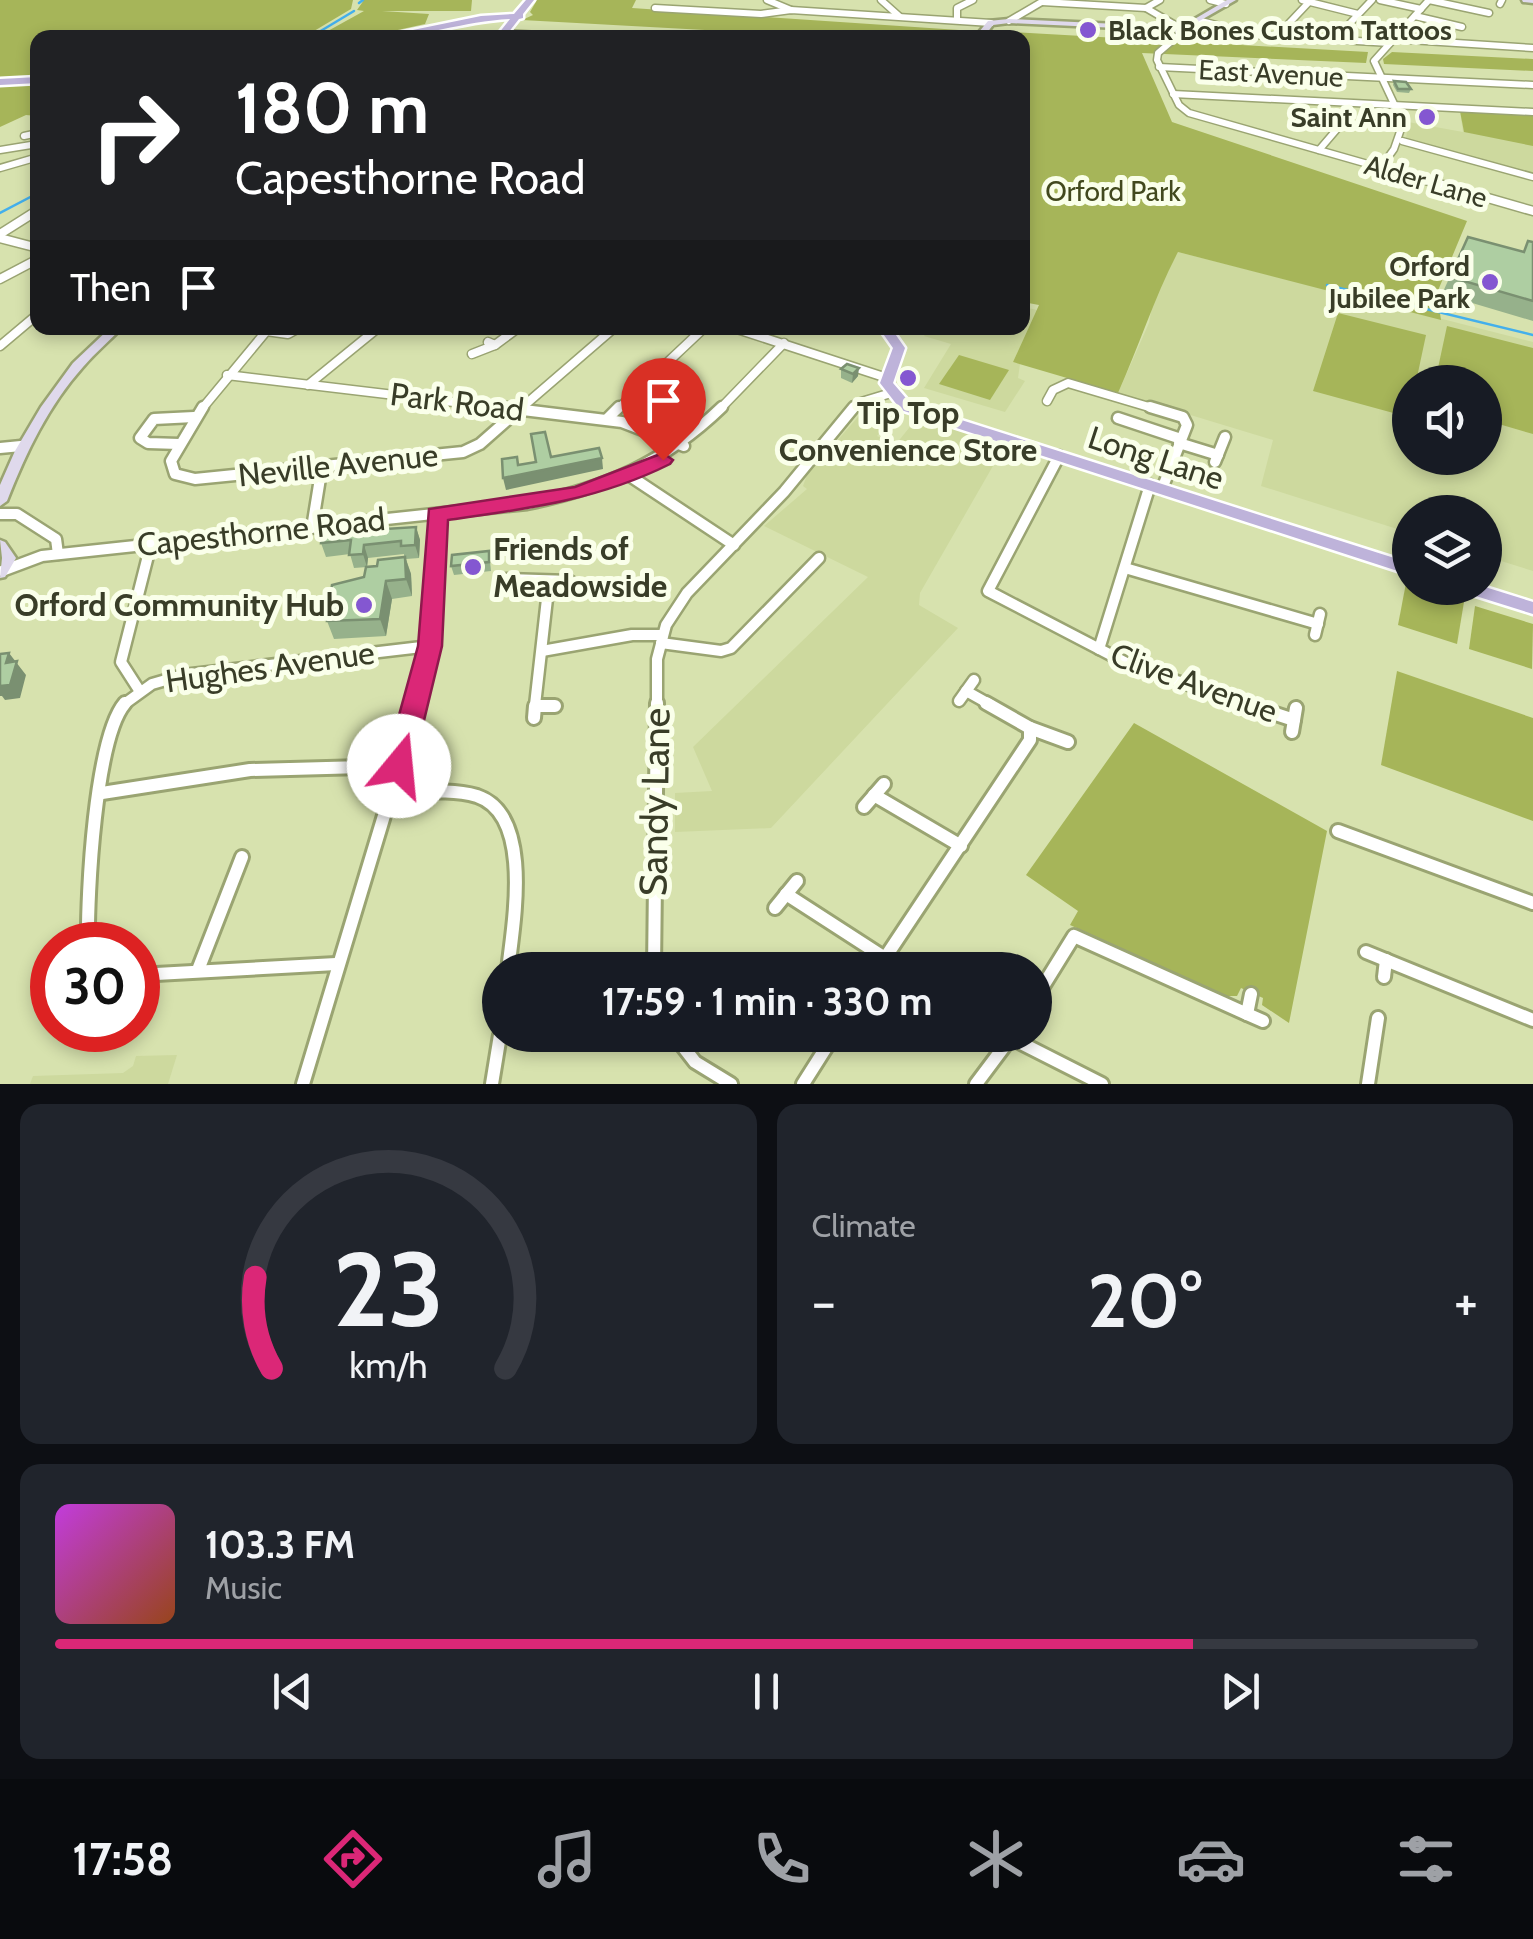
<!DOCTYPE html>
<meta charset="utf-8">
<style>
body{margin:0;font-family:Cabin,sans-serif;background:#20242c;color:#f1f3f6;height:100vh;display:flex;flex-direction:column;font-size:38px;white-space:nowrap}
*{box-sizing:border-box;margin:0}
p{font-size:32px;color:#9ea1a6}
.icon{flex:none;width:55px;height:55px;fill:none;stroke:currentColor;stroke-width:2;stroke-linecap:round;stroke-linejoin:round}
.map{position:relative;height:1084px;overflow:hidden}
.sheet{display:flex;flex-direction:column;gap:20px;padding:20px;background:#0d0f14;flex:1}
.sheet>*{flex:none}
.hud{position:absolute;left:30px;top:30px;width:1000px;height:305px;border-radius:20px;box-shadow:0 5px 15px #0003;background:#202124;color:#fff;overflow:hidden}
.buttons{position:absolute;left:1392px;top:365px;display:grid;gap:20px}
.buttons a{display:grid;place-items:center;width:110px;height:110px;border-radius:50%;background:#171b24;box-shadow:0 5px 15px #0003;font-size:50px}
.speed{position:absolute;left:30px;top:922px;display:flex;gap:20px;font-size:50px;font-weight:700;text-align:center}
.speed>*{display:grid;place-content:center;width:130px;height:130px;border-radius:50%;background:#171b24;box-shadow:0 5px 15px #0003;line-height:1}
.speed .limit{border:15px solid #d22;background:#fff;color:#111}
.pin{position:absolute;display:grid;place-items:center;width:85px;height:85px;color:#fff;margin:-102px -42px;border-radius:50% 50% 50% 0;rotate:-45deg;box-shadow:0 0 10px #0007}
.pin .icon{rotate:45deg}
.me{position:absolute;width:110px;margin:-55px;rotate:17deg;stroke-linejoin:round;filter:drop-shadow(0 0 8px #0008)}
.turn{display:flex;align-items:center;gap:35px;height:210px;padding:0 40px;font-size:45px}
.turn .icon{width:130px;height:130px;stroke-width:2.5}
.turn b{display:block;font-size:70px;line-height:85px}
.then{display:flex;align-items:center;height:95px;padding:0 40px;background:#0003;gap:20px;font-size:38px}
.big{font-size:75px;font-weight:700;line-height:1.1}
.sheet .card{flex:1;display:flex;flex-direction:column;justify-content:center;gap:15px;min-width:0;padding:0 35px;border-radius:20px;background:#20242c}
.sheet .dial{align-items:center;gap:0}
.dial svg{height:260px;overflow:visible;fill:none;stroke:#363941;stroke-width:7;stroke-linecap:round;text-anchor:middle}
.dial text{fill:#f1f3f6;stroke:none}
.song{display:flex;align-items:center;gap:30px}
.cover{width:120px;height:120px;border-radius:15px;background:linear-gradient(135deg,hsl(290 70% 55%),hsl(20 70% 35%))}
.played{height:10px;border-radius:5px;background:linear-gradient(90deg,#db2777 80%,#363941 80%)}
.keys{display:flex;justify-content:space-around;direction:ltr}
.heat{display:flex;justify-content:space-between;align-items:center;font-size:55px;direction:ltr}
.sheet .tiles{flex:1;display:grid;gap:20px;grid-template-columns:1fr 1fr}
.card:last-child{grid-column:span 2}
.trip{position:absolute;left:482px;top:952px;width:570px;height:100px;border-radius:50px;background:#171b24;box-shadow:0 5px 15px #0003;font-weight:700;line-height:100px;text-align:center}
.tab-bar{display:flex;height:160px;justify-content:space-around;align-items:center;background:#090b0e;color:#9ea1a6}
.tab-bar .icon{width:70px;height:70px}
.tab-bar .current{color:#db2777}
.tab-bar b{font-size:45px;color:#f1f3f6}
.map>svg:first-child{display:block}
.built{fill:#cdd99e;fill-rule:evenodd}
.green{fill:#a6b559}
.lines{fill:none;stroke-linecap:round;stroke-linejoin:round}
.stream{stroke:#43afec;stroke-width:2.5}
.street-far3-casing{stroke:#9aa472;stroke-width:9}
.street-far2-casing{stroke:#9aa472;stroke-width:11}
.street-far1-casing{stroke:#9aa472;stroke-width:15}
.street-casing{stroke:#9aa472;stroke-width:18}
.secondary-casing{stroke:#9aa472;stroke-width:5}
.primary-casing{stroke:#fff;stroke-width:5}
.street-far3{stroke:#fff;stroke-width:6}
.street-far2{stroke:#fff;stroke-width:8}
.street-far1{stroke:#fff;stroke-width:10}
.street{stroke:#fff;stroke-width:12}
.secondary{fill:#dfd9ec;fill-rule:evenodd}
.primary{fill:#beb3da;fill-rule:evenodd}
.wall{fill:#96b18b}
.shaded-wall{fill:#7a9071}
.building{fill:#aecea2;stroke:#7a9071;stroke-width:2.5}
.route{fill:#db2777;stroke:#8e194d;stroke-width:2.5}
.poi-dot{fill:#8457d1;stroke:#faffea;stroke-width:4}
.labels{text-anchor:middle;stroke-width:10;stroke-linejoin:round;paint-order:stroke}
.far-poi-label{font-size:28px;font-weight:bold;fill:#393d28;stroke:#faffea;text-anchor:end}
.far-street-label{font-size:28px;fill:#393d28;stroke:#faffea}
.far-park-label{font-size:28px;fill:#42491e;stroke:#faffea}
.street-label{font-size:32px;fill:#393d28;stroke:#faffea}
.poi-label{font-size:32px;font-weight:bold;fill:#393d28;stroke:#faffea}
.near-street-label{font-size:38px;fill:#393d28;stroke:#faffea}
</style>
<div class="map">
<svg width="1533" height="1084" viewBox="0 0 1533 1084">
<rect width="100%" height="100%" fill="#d7e2ae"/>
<g class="built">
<polygon points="1460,111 1533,116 1533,175 1406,140 1408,122 1463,132"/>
<path d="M1178,252L1533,342V571L1485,556V512H1410V533L1261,486L1273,440L1118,393L1149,323L1153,300ZM1410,382H1485V458H1410Z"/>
<polygon points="1023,307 1037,310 1013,362 1020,364 1018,378 1025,381 1005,412 924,388 951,344 924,336 929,328 1022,328"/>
<polygon points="872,401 899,411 877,436 896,444 918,417 1005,445 920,593 919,605 958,628 771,828 675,832 675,793 712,791 693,747 868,577 764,526 807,489 803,486 807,475"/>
<polygon points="177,1055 168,1084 30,1084 33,1076 123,1073 133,1066 136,1056"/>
</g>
<g class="green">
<polygon points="0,0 353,0 351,9 304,37 38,38 37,78 0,80"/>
<polygon points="364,0 472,0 471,11 382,11 429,14 425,24 366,37 317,37 364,11 357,10"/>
<polygon points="537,0 636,0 632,8 974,31 971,38 851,38 522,20 533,15 530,12"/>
<path d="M992,31L1368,52L1366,63L1142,53L1172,122L1467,221L1437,293L1441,320L1178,252C1154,298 1139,346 1118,393L1013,362L1039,305L1023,302L1022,38H985Z"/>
<polygon points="1392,52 1533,59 1533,71 1384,64 1383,59"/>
<polygon points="37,82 37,116 26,115 0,127 0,84"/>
<polygon points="1460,111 1533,116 1533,146 1464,132"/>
<polygon points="1338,313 1426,335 1416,382 1410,382 1408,417 1313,391"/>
<polygon points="1447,326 1533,348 1533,434 1485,420 1485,382 1435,382"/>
<polygon points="959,355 1009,370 990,400 939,384"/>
<polygon points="1406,583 1464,602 1457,644 1398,625"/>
<polygon points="1475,606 1533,624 1532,669 1469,649"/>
<polygon points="1397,671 1533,718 1533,821 1381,765"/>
<polygon points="1134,723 1327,831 1289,1023 1262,1005 1263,998 1241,988 1237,996 1227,996 1070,925 1078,911 1026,875"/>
</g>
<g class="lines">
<g class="stream">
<polyline points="359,3 363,0"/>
<polyline points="309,38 354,11"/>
<polyline points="0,213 38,193"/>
<polyline points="1327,285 1533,335"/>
</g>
<defs>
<g id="street-far3">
<polyline points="767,0 791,10"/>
<polyline points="881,0 899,16"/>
<polyline points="1210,0 1226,4"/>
<polyline points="1302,0 1358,14"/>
<polyline points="1380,0 1421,9"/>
<polyline points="1042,2 1146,8 1160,0"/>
<polyline points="1500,4 1502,0"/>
<polyline points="655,8 761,14 791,10 991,23"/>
<polyline points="1146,8 1182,29"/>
<polyline points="1415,16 1462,27"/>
<polyline points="957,19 957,8 973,0"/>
<polyline points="1009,21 1045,0"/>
<polyline points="1201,21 1256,35 1390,43"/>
<polyline points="1178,30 1179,35 1158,53 1157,60 1179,105 1189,113 1424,180"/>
<polyline points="503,33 597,38"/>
<polyline points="1277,36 1310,1"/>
<polyline points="1336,38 1372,0"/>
<polyline points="1394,39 1533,48"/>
<polyline points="1159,67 1533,85"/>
<polyline points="1173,94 1533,112"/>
<polyline points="24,136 38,133"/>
<polyline points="1402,141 1533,177"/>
<polyline points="0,150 31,145"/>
<polyline points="1319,150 1337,129"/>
<polyline points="1381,167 1394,149 1403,123 1374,61 1429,0 1489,13"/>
<polyline points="0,168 38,157"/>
</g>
<g id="street-far2">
<polyline points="1415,177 1533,211"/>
<polyline points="0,234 38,210"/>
<polyline points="0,238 38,248"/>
<polyline points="0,279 38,259"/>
<polyline points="734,328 887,378"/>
<polyline points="266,331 288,334 299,328"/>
<polyline points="495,345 518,328"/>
<polyline points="0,346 38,314"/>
<polyline points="472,354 495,345 488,342"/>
<polyline points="227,375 520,410"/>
<polyline points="308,385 378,328"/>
<polyline points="1047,401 1053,390 1068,383 1159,410"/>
<polyline points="201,410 269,328"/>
<polyline points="519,410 614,328"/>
<polyline points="617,410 704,328"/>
<polyline points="719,410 784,343"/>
<polyline points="852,410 858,403 891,393"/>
</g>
<g id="street-far1">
<polyline points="203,407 171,461 175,474 195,479 463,452 480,444 522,407"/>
<polyline points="499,407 622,422 684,446"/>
<polyline points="1150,407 1183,417 1187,425 1162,489"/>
<polyline points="1118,418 1181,439"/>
<polyline points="607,419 619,407"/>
<polyline points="1179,443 1218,455"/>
<polyline points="179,444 148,443 140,438 154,419 194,417"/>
<polyline points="0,448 21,446"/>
<polyline points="1059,456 988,591 1134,667 1250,705"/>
<polyline points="1215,462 1225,437"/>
<polyline points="630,476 734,545"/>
<polyline points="0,514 17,514 56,539 58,554"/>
<polyline points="312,528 322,466"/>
<polyline points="1125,568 1318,624"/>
<path d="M2,571L42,556L527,504C605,488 664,463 722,407"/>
<polyline points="506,579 570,581"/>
<polyline points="1315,635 1320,614"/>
<polyline points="661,643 721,651 731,648 819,558"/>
<polyline points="1099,649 1150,485"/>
<polyline points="542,651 632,635 663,635"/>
<polyline points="139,690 121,662 151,544"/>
<polyline points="966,691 991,705"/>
<polyline points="959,701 974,680"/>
<polyline points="123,705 152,684 183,675 430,646"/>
<polyline points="417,705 430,646 437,514"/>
<polyline points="535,705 549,581"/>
<polyline points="657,705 657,659 666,625 687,593 784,492 854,407"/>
</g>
<g id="street">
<polyline points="986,703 1030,728 1068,742"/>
<polyline points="1242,703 1294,720"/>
<polyline points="534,718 535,706 555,706"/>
<polyline points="1292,732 1296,708"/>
<polyline points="102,793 250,770 399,766"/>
<path d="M390,793C418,793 449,788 477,796C534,815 513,925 508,970"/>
<polyline points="874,795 961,846"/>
<polyline points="864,807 884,784"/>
<polyline points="1338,831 1533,903"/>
<polyline points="786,894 885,958"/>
<polyline points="775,908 797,881"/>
<path d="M88,945C87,895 95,738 125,703"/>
<polyline points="1366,952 1533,1020"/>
<polyline points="198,970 242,857"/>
<polyline points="654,970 657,703"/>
<polyline points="877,970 1030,740 1030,728"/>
<polyline points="138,975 336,964"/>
<polyline points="1384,977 1386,960"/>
<polyline points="1035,999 1074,936 1247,1014 1251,994"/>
<polyline points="1247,1014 1263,1021"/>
<polyline points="674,1035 695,1062 731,1084"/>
<polyline points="1011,1038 1102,1084"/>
<polyline points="303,1084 418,703"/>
<polyline points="492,1084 500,1035"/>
<polyline points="803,1084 834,1035"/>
<polyline points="976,1084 1012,1036"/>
<polyline points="1368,1084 1378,1018"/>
</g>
<g id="secondary">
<polygon points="1227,0 1236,0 1182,31 1009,23 993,25 983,38 974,38 988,21 1009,19 1181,27"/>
<polygon points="1522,0 1533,0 1533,3 1523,2"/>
<path d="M110,328H122C109,341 95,353 83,367C48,406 26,453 7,501L0,506V485L15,451L41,407L73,363Z"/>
<polygon points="0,540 5,542 16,558 5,577 0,578 2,558"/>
</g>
<g id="primary">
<path d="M526,0H534L523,14V18L519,19L504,38H495L510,19C464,21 420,38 374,38L481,16L514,14Z"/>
<polygon points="38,77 38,83 0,85 0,79"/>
<polygon points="879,328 891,328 905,348 893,383 911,404 1410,563 1410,575 901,410 880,383 893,348"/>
<polygon points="1485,587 1533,602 1533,614 1463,592 1461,588"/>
</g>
</defs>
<use href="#street-far3" class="street-far3-casing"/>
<use href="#street-far2" class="street-far2-casing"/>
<use href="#street-far1" class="street-far1-casing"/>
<use href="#street" class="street-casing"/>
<use href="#secondary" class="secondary-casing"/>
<use href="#primary" class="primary-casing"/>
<use href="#street-far3" class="street-far3"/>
<use href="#street-far2" class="street-far2"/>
<use href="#street-far1" class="street-far1"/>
<use href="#street" class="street"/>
<use href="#secondary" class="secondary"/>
<use href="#primary" class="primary"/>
</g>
<g class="wall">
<polygon points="1394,81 1411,89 1409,93 1397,92 1393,85"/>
<polygon points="1468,237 1523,252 1528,241 1533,242 1533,321 1442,294"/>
<polygon points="937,328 967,328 963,335"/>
<polygon points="841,369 858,376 852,383 841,378"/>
<polygon points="416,527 420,540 419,558 406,559 411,574 412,596 392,599 386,636 334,639 327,621 364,577 404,557 404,554 368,558 367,567 354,568 350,554 326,557 321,543"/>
<polygon points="489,551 491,571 454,575 451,566"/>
</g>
<g class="shaded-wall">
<polygon points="859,368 858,376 852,383 853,374"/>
<polygon points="602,458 603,469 506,490 503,478"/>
<polygon points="416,527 420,540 419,558 415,545"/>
<polygon points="364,545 368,558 367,567 363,554"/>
<polygon points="405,557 411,574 412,596 406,579"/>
<polygon points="386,581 392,599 386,636 380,619"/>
<polygon points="9,653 26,675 20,698 5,700 2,696 0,696 0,686"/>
</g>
<g class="building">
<polygon points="1394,81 1406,82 1411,89 1398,89"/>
<polygon points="1468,237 1524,252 1528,241 1533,242 1533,301 1450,277"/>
<polygon points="847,364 859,368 853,374 841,369"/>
<polygon points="545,432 551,457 599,448 602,458 503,478 502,459 517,457 518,465 536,462 531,434"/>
<polygon points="416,527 415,545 401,546 401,541 364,545 363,554 349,555 351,540 321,543 322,533"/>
<polygon points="489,551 489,562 451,566 452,555"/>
<polygon points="405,557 406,579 386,581 380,619 327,621 332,585 364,577 366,567 377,566 378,560"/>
<polygon points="9,653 6,663 17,661 10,685 0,686 0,654"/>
</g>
<path class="route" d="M663,453L673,460L670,464C598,500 527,509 448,520L442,646L413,766L409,774H389L385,766L418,646L429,509L575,487Z"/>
<g class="poi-dot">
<circle cx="1088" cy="30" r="10"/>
<circle cx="1427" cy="117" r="10"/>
<circle cx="1490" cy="282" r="10"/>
<circle cx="908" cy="378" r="10"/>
<circle cx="473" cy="567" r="10"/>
<circle cx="364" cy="605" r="10"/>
</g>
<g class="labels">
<g class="far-poi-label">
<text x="1108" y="40" text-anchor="start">Black Bones Custom Tattoos</text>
<text x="1407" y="127">Saint Ann</text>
<text x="1470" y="276">Orford<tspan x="1470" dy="32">Jubilee Park</tspan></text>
</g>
<g class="far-street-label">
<text transform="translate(1271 73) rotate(3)" y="10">East Avenue</text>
<text transform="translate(1426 181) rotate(16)" y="10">Alder Lane</text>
</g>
<g class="far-park-label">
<text x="1113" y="201">Orford Park</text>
</g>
<g class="street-label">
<text transform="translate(457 402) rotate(7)" y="11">Park Road</text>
<text transform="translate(1156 458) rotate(18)" y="11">Long Lane</text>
<text transform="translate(338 465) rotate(-6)" y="11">Neville Avenue</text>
<text transform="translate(261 532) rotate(-6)" y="11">Capesthorne Road</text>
<text transform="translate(270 667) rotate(-8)" y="11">Hughes Avenue</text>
<text transform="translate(1194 683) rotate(20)" y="11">Clive Avenue</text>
</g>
<g class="poi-label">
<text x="908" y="424">Tip Top<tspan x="908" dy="37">Convenience Store</tspan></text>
<text x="493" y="560" text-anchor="start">Friends of<tspan x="493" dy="37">Meadowside</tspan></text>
<text x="344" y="616" text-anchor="end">Orford Community Hub</text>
</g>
<g class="near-street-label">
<text transform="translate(655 802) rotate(-89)" y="13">Sandy Lane</text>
</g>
</g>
</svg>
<div class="buttons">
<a><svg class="icon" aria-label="sound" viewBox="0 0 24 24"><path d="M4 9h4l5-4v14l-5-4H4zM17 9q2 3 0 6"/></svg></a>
<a><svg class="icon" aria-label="layers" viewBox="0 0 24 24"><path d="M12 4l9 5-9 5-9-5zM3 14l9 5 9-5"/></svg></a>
</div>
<div class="speed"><div class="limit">30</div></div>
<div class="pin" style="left:663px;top:460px;background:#d93025"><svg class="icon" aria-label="arrive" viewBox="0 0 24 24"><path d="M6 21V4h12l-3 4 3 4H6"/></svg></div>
<svg class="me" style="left:399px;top:766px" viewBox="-20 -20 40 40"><circle r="19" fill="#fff"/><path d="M0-13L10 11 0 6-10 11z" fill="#db2777"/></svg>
<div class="trip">17:59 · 1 min · 330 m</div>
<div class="hud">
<div class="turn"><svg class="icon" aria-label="right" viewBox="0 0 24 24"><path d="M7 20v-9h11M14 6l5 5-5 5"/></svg><div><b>180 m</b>Capesthorne Road</div></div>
<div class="then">Then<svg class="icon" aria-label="arrive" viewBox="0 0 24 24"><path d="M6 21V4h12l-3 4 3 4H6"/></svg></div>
</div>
</div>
<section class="sheet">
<div class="tiles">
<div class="card dial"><svg viewBox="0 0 100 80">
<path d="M14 69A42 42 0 1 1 86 69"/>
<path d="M14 69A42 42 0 0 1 9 41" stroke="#db2777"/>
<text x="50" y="56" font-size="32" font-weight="700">23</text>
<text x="50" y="72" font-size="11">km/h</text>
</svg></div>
<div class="card"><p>Climate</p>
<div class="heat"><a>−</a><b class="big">20°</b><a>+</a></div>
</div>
<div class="card">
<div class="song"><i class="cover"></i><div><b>103.3 FM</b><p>Music</p></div></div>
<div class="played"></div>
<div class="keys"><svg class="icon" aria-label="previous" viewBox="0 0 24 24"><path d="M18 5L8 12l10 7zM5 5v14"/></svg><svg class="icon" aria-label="pause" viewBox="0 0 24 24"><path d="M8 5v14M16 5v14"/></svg><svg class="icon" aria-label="next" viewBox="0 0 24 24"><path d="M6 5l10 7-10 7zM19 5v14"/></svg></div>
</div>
</div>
</section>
<nav class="tab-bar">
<b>17:58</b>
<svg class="icon current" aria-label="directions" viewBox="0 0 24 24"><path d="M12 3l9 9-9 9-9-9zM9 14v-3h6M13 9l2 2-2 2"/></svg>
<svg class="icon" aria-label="music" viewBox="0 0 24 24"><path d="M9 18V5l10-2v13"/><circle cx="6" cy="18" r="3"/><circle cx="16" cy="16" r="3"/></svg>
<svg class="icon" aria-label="phone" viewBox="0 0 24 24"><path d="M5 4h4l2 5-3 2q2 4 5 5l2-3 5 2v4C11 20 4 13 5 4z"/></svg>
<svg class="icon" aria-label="climate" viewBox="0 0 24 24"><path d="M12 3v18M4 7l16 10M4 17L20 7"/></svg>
<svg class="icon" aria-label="car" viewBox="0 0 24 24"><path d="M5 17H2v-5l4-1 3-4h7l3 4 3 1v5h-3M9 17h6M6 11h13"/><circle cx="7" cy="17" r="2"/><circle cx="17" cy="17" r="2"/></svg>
<svg class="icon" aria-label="filters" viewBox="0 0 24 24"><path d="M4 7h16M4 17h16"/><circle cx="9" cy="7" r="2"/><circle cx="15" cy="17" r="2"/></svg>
</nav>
